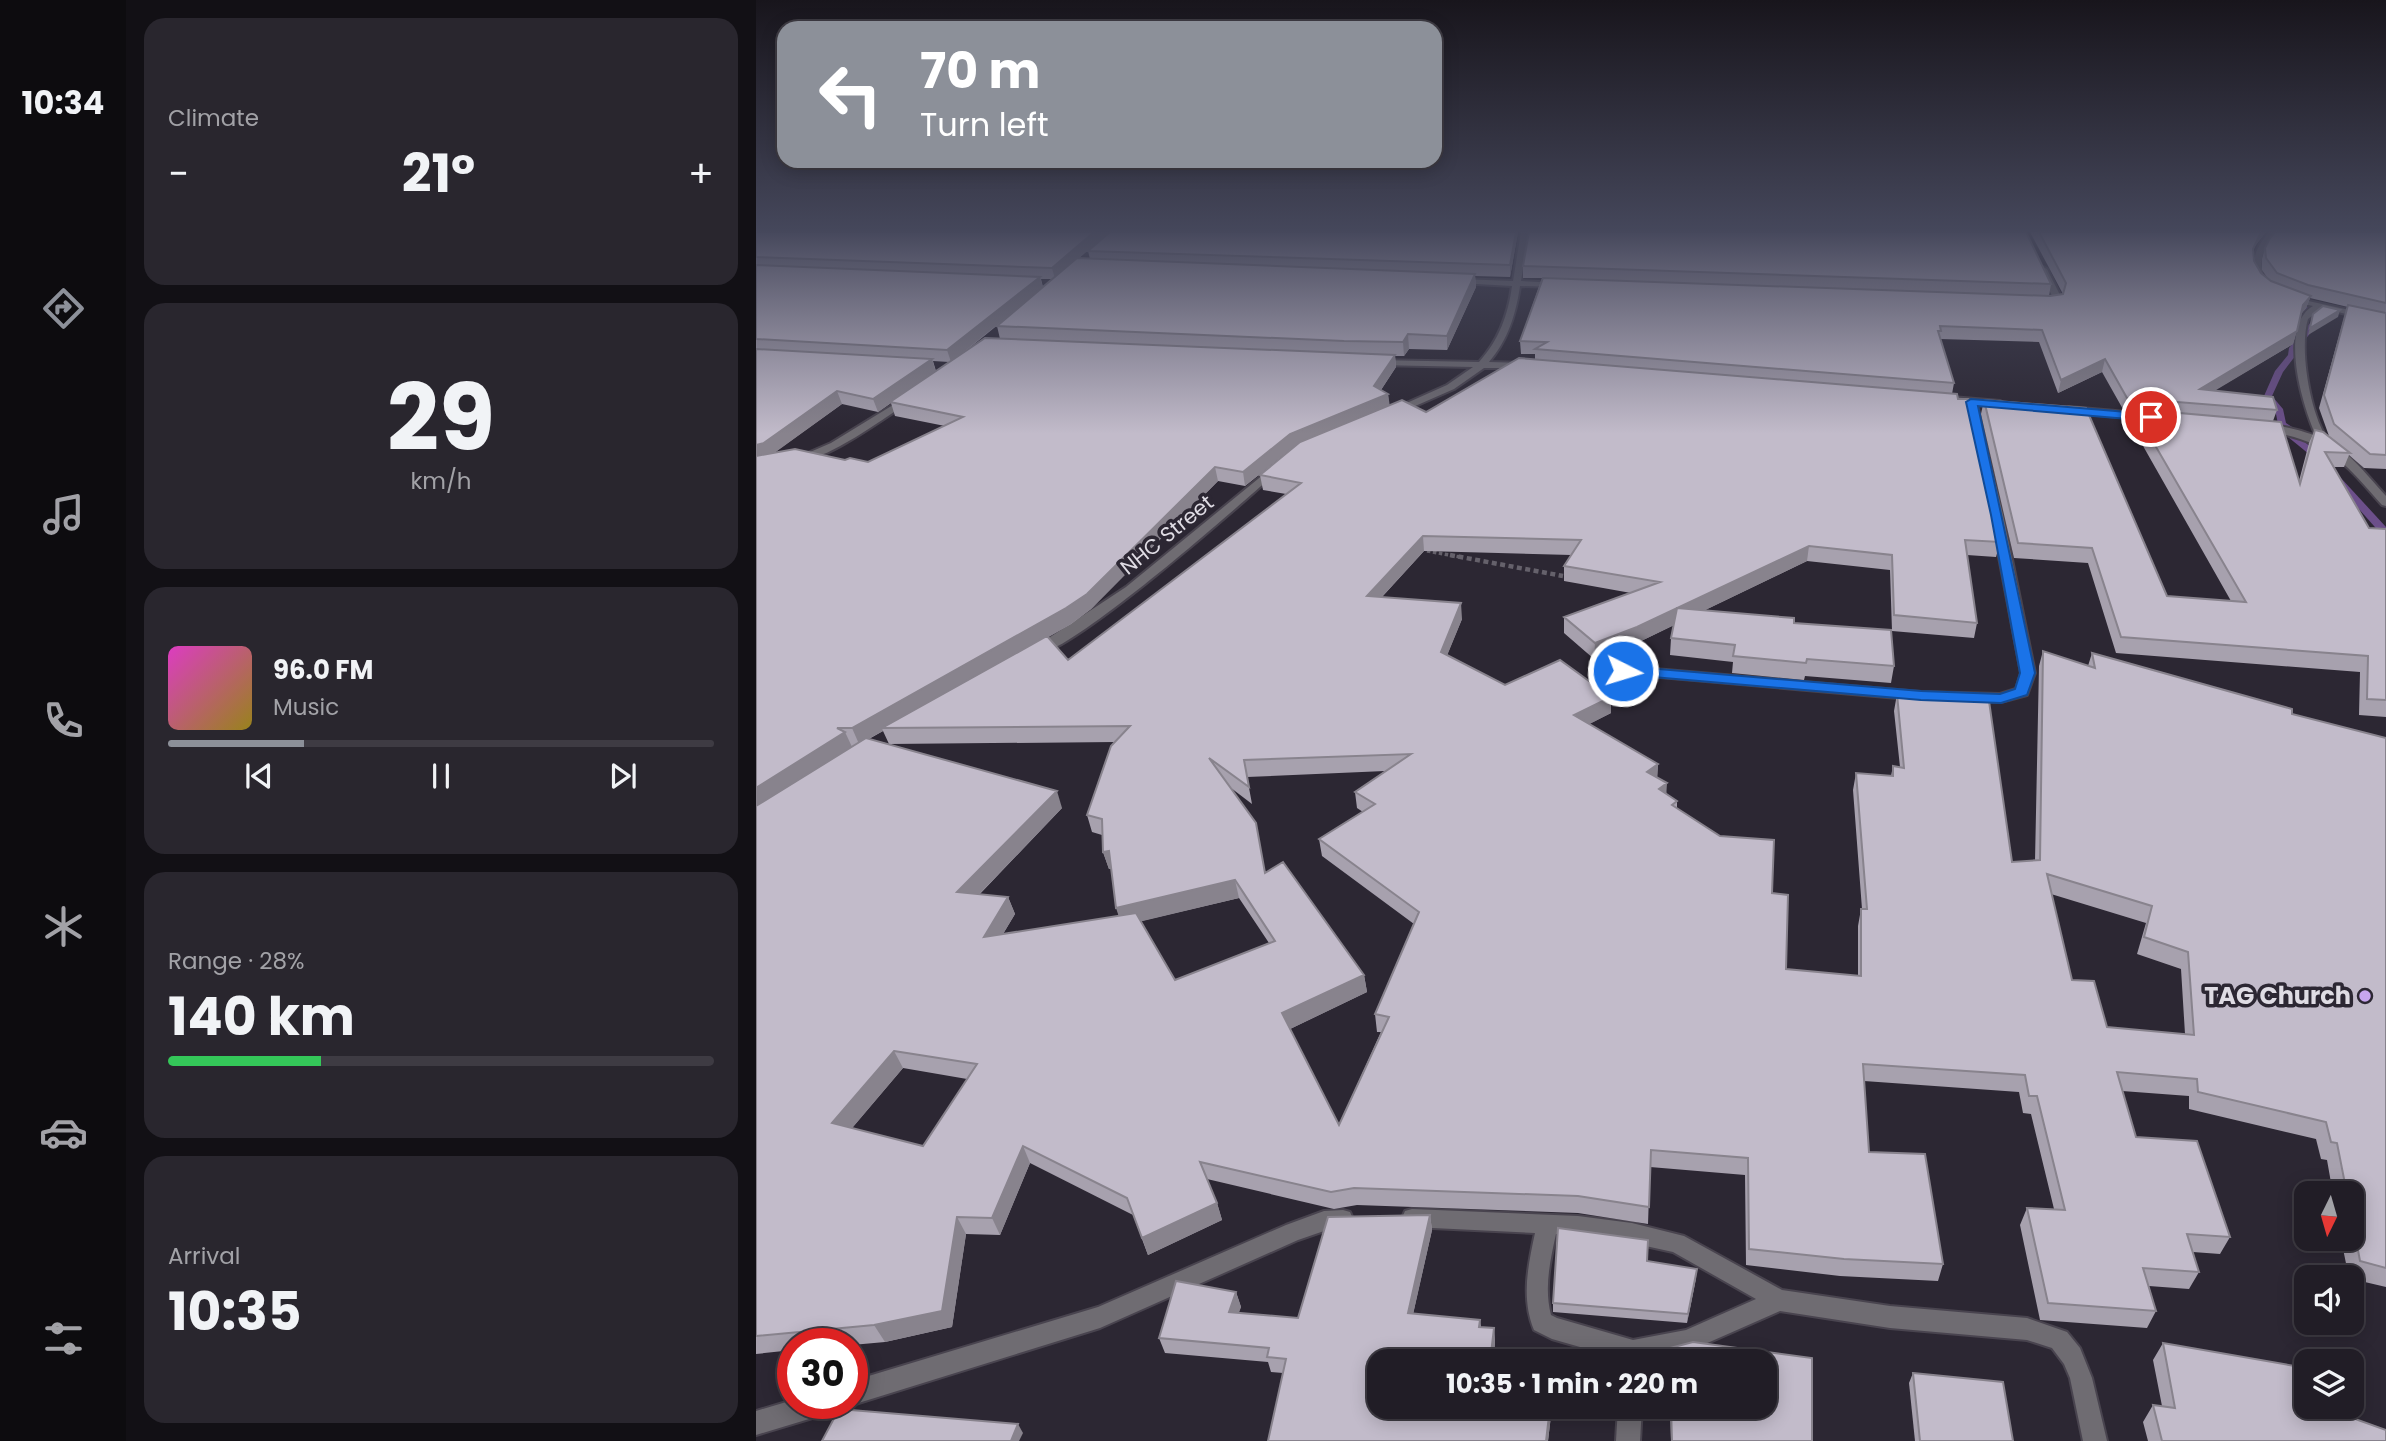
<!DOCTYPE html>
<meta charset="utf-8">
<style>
body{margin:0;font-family:Poppins,sans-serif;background:#29262e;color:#f1f3f6;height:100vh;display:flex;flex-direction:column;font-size:26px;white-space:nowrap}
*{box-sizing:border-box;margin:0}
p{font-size:23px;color:#a2a2a7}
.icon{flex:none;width:38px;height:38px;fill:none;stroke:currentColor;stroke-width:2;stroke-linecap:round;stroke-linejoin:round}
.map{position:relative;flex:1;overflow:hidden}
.details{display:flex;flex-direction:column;gap:18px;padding:18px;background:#121015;width:630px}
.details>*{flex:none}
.banner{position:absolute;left:21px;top:21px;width:665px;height:147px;border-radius:21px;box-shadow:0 4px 18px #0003,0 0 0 2px #3e3b43;background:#8c9099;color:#fff;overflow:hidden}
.needle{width:46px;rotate:185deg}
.fabs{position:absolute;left:1538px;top:1181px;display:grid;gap:14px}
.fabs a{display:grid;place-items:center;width:70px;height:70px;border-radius:14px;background:#211d26;box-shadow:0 4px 18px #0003,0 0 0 2px #3e3b43;font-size:35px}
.speed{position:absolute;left:21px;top:1328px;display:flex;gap:14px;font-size:35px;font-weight:700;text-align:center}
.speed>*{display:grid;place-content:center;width:91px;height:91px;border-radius:50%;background:#211d26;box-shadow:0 4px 18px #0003,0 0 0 2px #3e3b43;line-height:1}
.speed .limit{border:10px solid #d22;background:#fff;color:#111}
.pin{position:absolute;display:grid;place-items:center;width:60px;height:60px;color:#fff;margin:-30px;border:4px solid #fff;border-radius:50%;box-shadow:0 2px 7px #0007}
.me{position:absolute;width:77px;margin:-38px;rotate:95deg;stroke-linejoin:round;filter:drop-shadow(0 0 5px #0008)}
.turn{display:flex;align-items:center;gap:24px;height:147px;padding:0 28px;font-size:32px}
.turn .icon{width:91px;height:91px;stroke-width:2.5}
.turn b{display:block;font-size:49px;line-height:60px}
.big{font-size:52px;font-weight:700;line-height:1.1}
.details .tile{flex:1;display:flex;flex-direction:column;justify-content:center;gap:10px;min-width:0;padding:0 24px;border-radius:21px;background:#29262e}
.details .dial{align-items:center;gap:0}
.dial b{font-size:91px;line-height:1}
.song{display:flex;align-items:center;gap:21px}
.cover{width:84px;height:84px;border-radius:10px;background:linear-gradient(135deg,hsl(310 70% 55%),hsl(50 70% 35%))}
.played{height:7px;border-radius:4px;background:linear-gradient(90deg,#8c9099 25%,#3e3b43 25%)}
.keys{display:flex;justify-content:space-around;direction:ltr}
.heat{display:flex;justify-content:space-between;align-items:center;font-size:38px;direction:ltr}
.charge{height:10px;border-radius:5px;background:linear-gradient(90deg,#34c759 28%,#3e3b43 0)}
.trip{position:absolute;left:611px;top:1349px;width:410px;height:70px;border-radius:21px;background:#211d26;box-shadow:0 4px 18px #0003,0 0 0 2px #3e3b43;font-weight:700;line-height:70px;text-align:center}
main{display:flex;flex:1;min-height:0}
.tab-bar{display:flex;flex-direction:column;width:126px;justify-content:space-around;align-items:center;background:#0d0c0f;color:#a2a2a7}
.tab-bar .icon{width:49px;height:49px}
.tab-bar .active{color:#8c9099}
.tab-bar b{font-size:32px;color:#f1f3f6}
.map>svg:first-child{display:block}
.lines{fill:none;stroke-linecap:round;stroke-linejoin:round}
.stream{fill:#6c4f8a;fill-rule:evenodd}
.minor-casing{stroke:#49444f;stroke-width:4}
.path-far1{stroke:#65616b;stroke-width:3.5;stroke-dasharray:3.5 2.5;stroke-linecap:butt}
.path{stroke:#65616b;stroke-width:4.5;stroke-dasharray:5 3.5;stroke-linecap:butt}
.minor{fill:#6f6c72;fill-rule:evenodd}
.wall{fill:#a7a1ae;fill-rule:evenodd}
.shaded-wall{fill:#88838d}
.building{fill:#c2bbca;stroke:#88838d;stroke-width:2;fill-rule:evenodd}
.route{fill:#1a73e8;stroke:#114b97;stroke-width:2}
.poi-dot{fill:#c8a6ef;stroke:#2c2733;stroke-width:2.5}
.labels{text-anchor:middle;stroke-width:7;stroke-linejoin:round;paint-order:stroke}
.street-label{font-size:21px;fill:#dfdce4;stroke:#2c2733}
.near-poi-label{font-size:24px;font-weight:bold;fill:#dfdce4;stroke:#2c2733;text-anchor:end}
</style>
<main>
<nav class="tab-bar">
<b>10:34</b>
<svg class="icon active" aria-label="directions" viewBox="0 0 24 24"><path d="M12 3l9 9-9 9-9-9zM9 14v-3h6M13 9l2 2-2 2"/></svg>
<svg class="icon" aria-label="music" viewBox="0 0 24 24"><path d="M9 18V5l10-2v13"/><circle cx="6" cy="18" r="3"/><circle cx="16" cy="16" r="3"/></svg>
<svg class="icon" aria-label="phone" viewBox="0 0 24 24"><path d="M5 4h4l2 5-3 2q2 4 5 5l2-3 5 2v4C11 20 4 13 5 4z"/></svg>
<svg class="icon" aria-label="climate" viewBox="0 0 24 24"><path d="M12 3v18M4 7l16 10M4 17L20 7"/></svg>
<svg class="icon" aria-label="car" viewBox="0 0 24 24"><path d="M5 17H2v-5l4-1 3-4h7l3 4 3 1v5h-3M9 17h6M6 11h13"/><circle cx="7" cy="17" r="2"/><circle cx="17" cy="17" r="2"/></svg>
<svg class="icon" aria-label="filters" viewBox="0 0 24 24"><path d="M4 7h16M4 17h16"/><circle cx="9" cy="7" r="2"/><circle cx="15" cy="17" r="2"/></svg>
</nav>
<section class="details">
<div class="tile"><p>Climate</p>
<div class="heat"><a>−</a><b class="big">21°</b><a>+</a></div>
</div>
<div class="tile dial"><b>29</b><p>km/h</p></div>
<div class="tile">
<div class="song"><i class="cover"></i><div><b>96.0 FM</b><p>Music</p></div></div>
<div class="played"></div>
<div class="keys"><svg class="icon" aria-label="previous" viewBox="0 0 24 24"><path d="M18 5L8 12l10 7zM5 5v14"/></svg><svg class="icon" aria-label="pause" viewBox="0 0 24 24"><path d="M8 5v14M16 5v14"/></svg><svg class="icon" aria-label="next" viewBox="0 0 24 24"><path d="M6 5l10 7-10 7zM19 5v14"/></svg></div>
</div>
<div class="tile"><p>Range · 28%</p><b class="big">140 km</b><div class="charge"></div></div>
<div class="tile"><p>Arrival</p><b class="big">10:35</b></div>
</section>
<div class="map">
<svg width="1630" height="1441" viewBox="0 0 1630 1441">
<rect width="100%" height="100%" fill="#2c2733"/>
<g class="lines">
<g class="stream">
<polygon points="1533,301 1539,301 1569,316 1541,349 1540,355 1527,372 1516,396 1527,409 1530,423 1542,431 1543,433 1541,435 1567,458 1567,462 1564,463 1532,437 1531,435 1533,433 1522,424 1519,409 1508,396 1519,371 1532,355 1533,348 1560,316 1533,305"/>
<polygon points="1581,476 1584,477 1630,527 1630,536 1626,535 1578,481 1578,477"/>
</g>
<defs>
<g id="minor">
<path d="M765,232H773L765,281L802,283L806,285L802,287L764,286C760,314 752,340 733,362L770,363L775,366L773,368H728L698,389L641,414H635V410L691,385L717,367L622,365L619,364V360L723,362C743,340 752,315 756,286L703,283L699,281L703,279L757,281Z"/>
<path d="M1513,232H1521C1508,248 1501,259 1509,279L1505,281H1502C1493,261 1500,248 1513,232Z"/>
<polygon points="1287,267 1291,269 1306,299 1294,305 1288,305 1288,301 1297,298 1283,269"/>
<path d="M1534,297L1630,318V324L1566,308L1552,319C1543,349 1554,414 1572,440C1576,446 1587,451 1593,456C1606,468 1618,483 1630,496V506L1626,505C1587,460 1570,440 1509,431L1504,428C1515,421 1547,431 1560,436C1547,407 1522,326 1557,306L1534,301Z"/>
<path d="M150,397L153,398V402C128,418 67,464 39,461L38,459L75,443Z"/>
<polygon points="1195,397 1244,401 1249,404 1244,407 1221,405 1247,515 1279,673 1271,695 1245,702 1165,700 835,671 833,668 840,664 1165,692 1244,694 1260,689 1265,673 1235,515 1211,404 1192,402 1192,398"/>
<polygon points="1313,407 1394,414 1399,417 1394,420 1310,412 1308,410"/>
<path d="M519,465L523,466V470C491,499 308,661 276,655L274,652L276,649L370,587Z"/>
<path d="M656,1209L822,1216L876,1223L928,1236L1026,1290L1134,1306L1271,1318L1311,1332L1324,1348L1336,1378L1351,1441H1327L1314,1378L1308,1364L1296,1348L1271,1340L1134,1328L1024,1311L931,1352L888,1362H866V1359L796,1339L778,1330C765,1298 772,1266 779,1233L656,1227L649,1225L646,1218L649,1211ZM800,1234L876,1243L917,1252L1000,1299L930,1330L877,1340L801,1318L795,1315C788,1288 794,1261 800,1234Z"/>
<polygon points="587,1210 594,1212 597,1219 594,1226 568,1231 542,1240 344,1328 96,1405 93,1404 96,1404 96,1381 342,1307 530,1225 568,1211"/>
<polygon points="37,1400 37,1404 75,1404 71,1412 63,1416 0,1435 0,1411"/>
<polygon points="862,1407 886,1407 884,1441 860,1441"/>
</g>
</defs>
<use href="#minor" class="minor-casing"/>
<polyline class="path-far1" points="671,551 704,557"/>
<polyline class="path" points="694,555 807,576"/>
<use href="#minor" class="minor"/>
</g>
<g class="wall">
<path d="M0,232H353L323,258L334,259L332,251L762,232L754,277L719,276L720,287L691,350L653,349L648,356H639L640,367L625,390L632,394L633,406L670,412L779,360V354H765L764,341L786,278H767V266L1295,284L1293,296L1307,294L1274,232H1510L1499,246L1497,251L1498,261L1505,273L1513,280L1506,270V259L1509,248L1630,232V469L1608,468L1593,455L1588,467H1578L1613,528L1630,529V717L1603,715L1604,672L1360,653L1332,563L1258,558L1225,414L1228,400L1411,596L1475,601L1374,423L1377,412L1368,411L1346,372L1302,393L1283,342L1184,339L1198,383L1196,394L1244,542L1240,557L1211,555L1221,623L1218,638L1136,631L1134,570L1051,561L949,610L1038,623L1138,666L1135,683L1049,676L1048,680L976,673L977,662L914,655L915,638L918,625L881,643L838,659L808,633V617L875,593L808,581V566L815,555L668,551L626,597L706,619L691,655L749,685L855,713L833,724L902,764L901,778L911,794L921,801V808L1016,893L1030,969L1102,976V926L1105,909H1106L1097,790L1100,773L1135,776L1137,766L1144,767L1138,711L1141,694L1256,862L1279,861L1283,666L1287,651L1332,666L1336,653L1536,714L1630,738V1287L1596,1279V1278H1593L1585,1239H1596V1194H1577L1571,1160L1565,1159L1560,1139L1433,1109V1096L1366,1091L1380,1137L1474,1237L1464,1254L1437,1252L1443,1272L1433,1289L1393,1286L1400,1311L1391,1328L1284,1320L1264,1225L1271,1208L1298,1209L1275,1114L1267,1113L1263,1092L1108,1081L1113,1152L1187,1264L1182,1281L1084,1276L990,1265L989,1175L894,1167L892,1224L822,1213L601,1205L578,1209L451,1179L461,1203L466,1220L392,1255L377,1215L274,1163L244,1235L210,1234L196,1327L129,1342L96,1345L37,1344V1350L0,1354ZM285,279H296L287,287ZM1554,298L1592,307L1588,318L1563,408L1573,436L1559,430L1553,443L1543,481L1517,421L1521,410L1459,390L1537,344L1545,314L1550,308ZM254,315L241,326L244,339L206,354ZM177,361L193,362L180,371ZM135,403L139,416L189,426L112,462L19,452L86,404L122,412ZM540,446L504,475L507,490L530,494L312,660L292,637L315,624L335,609L462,481L489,486L536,448ZM127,731L133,744L113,739ZM359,742L331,815L336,832L346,835L347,852L353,869H355L363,916L247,934L259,914L252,897L223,895L306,808L133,744ZM629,771L599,792L601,808L607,812L563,839L566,856L658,924L619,1014L621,1032H625L583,1125L534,1029L611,992L608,975L510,873L475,788L496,804L491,777ZM1295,894L1390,923L1381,954L1425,969L1429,1034L1351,1027L1316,980ZM483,898L513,943L419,980L385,921ZM147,1068L211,1079L167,1146L96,1128Z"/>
<polygon points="674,1215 676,1230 657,1314 724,1320 725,1327 738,1328 739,1343 737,1362 623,1362 623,1407 796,1407 792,1441 512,1441 527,1373 515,1372 512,1362 409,1353 403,1338 420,1281 480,1292 485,1307 482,1313 542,1318 572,1217"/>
<polygon points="891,1261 940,1278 931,1323 797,1312 797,1303"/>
<polygon points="937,1342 1056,1358 1056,1441 915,1441 914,1407 1008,1407 1008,1362 913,1362 914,1348"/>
<polygon points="1407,1343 1550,1407 1630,1441 1392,1441 1387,1422 1397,1405 1406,1406 1397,1360"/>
<polygon points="1157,1373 1257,1441 1159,1441 1153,1383"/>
</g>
<g class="shaded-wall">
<polygon points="338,232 353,232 299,279 296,268"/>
<polygon points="760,232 762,232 754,277 754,265"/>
<polygon points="1505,232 1510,232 1499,246 1493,260 1502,235"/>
<polygon points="719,274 720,287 691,350 691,336"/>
<polygon points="284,277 287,288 195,362 191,350"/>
<polygon points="1555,296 1550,308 1543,317 1547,305"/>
<polygon points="1584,310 1582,317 1552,335 1554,328"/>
<polygon points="1541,331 1537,344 1440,402 1444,389"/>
<polygon points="652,334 653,349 648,356 647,342"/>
<polygon points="639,355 640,367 619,399 632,394 634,407 536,448 489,486 487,472 534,434 618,386"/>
<polygon points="176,359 180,372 122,412 117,399"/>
<polygon points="1349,359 1346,372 1302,393 1305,380"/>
<polygon points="81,391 86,404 17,454 0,460 0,445 9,442"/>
<polygon points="459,467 462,481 335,609 315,624 133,728 126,728 127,731 103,744 96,728"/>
<polygon points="667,536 668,551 612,612 611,596"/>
<polygon points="1053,546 1051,561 881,643 838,659 839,643"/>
<polygon points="705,603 706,619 686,668 685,652"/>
<polygon points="855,697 855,713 818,732 818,715"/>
<polygon points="89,732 97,749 0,810 0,788"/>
<polygon points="902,764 901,781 891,772"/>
<polygon points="911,783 910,800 903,789"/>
<polygon points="301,791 306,808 208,910 201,892"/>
<polygon points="353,851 358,868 353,869 347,852"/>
<polygon points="479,880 483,898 366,926 360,908"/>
<polygon points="252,897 259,914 235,954 228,937"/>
<polygon points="608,975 611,992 530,1031 526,1013"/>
<polygon points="138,1051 147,1068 86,1140 76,1123"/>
<polygon points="267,1146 274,1163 244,1235 236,1218"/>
<polygon points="461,1203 466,1220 392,1255 386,1238"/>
<polygon points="674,1215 676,1230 654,1328 652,1313"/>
<polygon points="201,1217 210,1234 196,1327 129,1342 118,1325"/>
<polygon points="941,1269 940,1278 931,1323 932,1314"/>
<polygon points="480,1292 485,1307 478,1327 473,1312"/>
<polygon points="738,1328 739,1343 737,1362 734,1362"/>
<polygon points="794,1407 796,1407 792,1441 790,1441"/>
<polygon points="262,1424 267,1433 263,1441 255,1441"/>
</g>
<g class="building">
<polygon points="0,232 338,232 296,268 0,257"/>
<polygon points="354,232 760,232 754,265 332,251"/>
<polygon points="773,232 1270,232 1295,284 767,266"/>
<polygon points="1283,232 1505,232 1497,249 1498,261 1505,273 1515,281 1555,296 1547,305 1541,331 1444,389 1517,397 1521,410 1371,398 1349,359 1305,380 1286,330 1184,326 1185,331 1182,331 1198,383 779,349 791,342 764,341 787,278 1294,296 1307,294 1310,283"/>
<polygon points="1519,232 1630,232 1630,303 1552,285 1521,273 1510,258 1509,248 1514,238"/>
<polygon points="321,258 719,274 691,336 652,334 647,342 588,341 241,326"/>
<polygon points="0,265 284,277 191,350 0,339"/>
<polygon points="1592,305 1630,313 1630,455 1614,454 1578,424 1568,395"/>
<polygon points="1567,306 1584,310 1554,328 1557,314"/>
<polygon points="229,338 639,355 618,386 632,394 534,434 487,472 459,467 331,594 310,608 96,728 81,728 89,732 0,788 0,456 39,449 89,460 94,458 112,462 207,417 134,402"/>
<polygon points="0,349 176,359 117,399 81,391 9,442 12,442 0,445"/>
<path d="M763,358L1201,394L1202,399H1212L1244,542L1209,540L1221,623L1138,615L1136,555L1053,546L881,627L839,643L808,617L904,582L808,566L825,540L667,536L611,596L705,603L685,652L749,685L804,660L855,697L818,715L902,764L891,772L911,783L903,789L921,801L916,805L964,836L1018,840L1016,893L1032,895L1030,969L1105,976V909H1111L1100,773L1137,776V766L1148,768L1141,694L1233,701L1256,862L1284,860L1287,651L1339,668L1336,653L1536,709V714L1630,738V1268L1604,1261L1596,1218V1194H1591L1581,1143L1575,1142L1570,1122L1442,1092L1441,1079L1361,1072L1380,1137L1441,1141L1474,1237L1431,1234L1443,1272L1387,1268L1400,1311L1292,1303L1271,1208L1309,1210L1281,1096H1273L1269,1075L1107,1064L1113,1152L1169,1154L1187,1264L1088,1259L993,1249L992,1158L895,1150L893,1207L822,1196L598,1188L575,1192L444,1162L461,1203L386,1238L371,1198L267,1146L236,1218L201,1217L186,1311L118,1325L0,1336V806L110,738L301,791L201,892L252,897L228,937L380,913L419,980L519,941L479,880L360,908L353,851L347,852L346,819L331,815L355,746L374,726L126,728L291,636L312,660L545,483L504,475L544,442L646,400L670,412ZM655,754L599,792L619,804L563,839L663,912L619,1014L633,1017L583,1125L526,1013L608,975L527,862L509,873L500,823L453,758L493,787L488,760ZM1291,874L1396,906L1388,937L1432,952L1438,1035L1351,1027L1338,981L1316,980ZM138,1051L221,1064L167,1146L76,1123Z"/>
<polygon points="1228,400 1330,408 1411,596 1490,602 1378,409 1525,422 1544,484 1559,430 1567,432 1594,453 1569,452 1613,528 1630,529 1630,700 1611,699 1612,656 1365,637 1336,548 1262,543"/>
<polygon points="921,608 1038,618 1038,623 1135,630 1138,666 1051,659 1050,663 977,656 979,645 915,638"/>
<polygon points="674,1215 652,1313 724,1320 723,1327 738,1328 734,1362 623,1362 623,1407 794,1407 790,1441 512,1441 530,1359 511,1357 513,1348 403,1338 420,1281 480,1292 473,1312 542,1318 572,1217"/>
<polygon points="802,1228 892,1240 891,1261 941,1269 932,1314 797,1303"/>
<polygon points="937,1342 1056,1358 1056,1441 916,1441 915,1407 1008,1407 1008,1362 915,1362 914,1348"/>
<polygon points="1407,1343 1550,1368 1550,1407 1566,1407 1630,1430 1630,1441 1406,1441 1397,1405 1419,1408"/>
<polygon points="1157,1373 1247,1382 1257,1441 1164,1441"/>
<polygon points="83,1409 262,1424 255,1441 66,1441"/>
</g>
<linearGradient id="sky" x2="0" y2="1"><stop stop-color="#18151c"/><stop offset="0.53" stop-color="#45475b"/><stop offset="1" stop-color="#45475b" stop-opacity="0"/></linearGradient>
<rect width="1630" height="434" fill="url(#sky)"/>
<polygon class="route" points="1215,399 1395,414 1401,417 1395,421 1222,406 1279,673 1271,695 1245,703 1165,700 862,674 860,671 867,666 1165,691 1244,694 1259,689 1264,673 1235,515 1210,402"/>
<circle class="poi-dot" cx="1609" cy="996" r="7"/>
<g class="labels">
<g class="street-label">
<text transform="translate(411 535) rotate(-39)" y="7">NHC Street</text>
</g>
<g class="near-poi-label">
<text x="1595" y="1004">TAG Church</text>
</g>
</g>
</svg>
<div class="fabs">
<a><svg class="needle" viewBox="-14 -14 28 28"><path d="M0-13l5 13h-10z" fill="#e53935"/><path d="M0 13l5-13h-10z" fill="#a2a2a7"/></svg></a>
<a><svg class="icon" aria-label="sound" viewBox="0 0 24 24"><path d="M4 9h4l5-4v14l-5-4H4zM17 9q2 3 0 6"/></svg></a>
<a><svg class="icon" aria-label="layers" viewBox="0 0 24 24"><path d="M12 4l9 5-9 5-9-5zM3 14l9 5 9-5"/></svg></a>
</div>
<div class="speed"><div class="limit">30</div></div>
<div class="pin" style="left:1395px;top:417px;background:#d93025"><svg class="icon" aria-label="arrive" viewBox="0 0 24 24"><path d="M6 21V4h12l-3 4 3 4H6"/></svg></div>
<svg class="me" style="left:867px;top:671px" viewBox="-20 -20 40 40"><circle r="17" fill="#1a73e8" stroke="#fff" stroke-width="3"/><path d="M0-11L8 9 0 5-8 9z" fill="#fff"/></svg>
<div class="trip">10:35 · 1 min · 220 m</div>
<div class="banner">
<div class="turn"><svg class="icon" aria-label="left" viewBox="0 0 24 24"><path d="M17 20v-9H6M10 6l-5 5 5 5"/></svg><div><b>70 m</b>Turn left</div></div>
</div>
</div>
</main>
